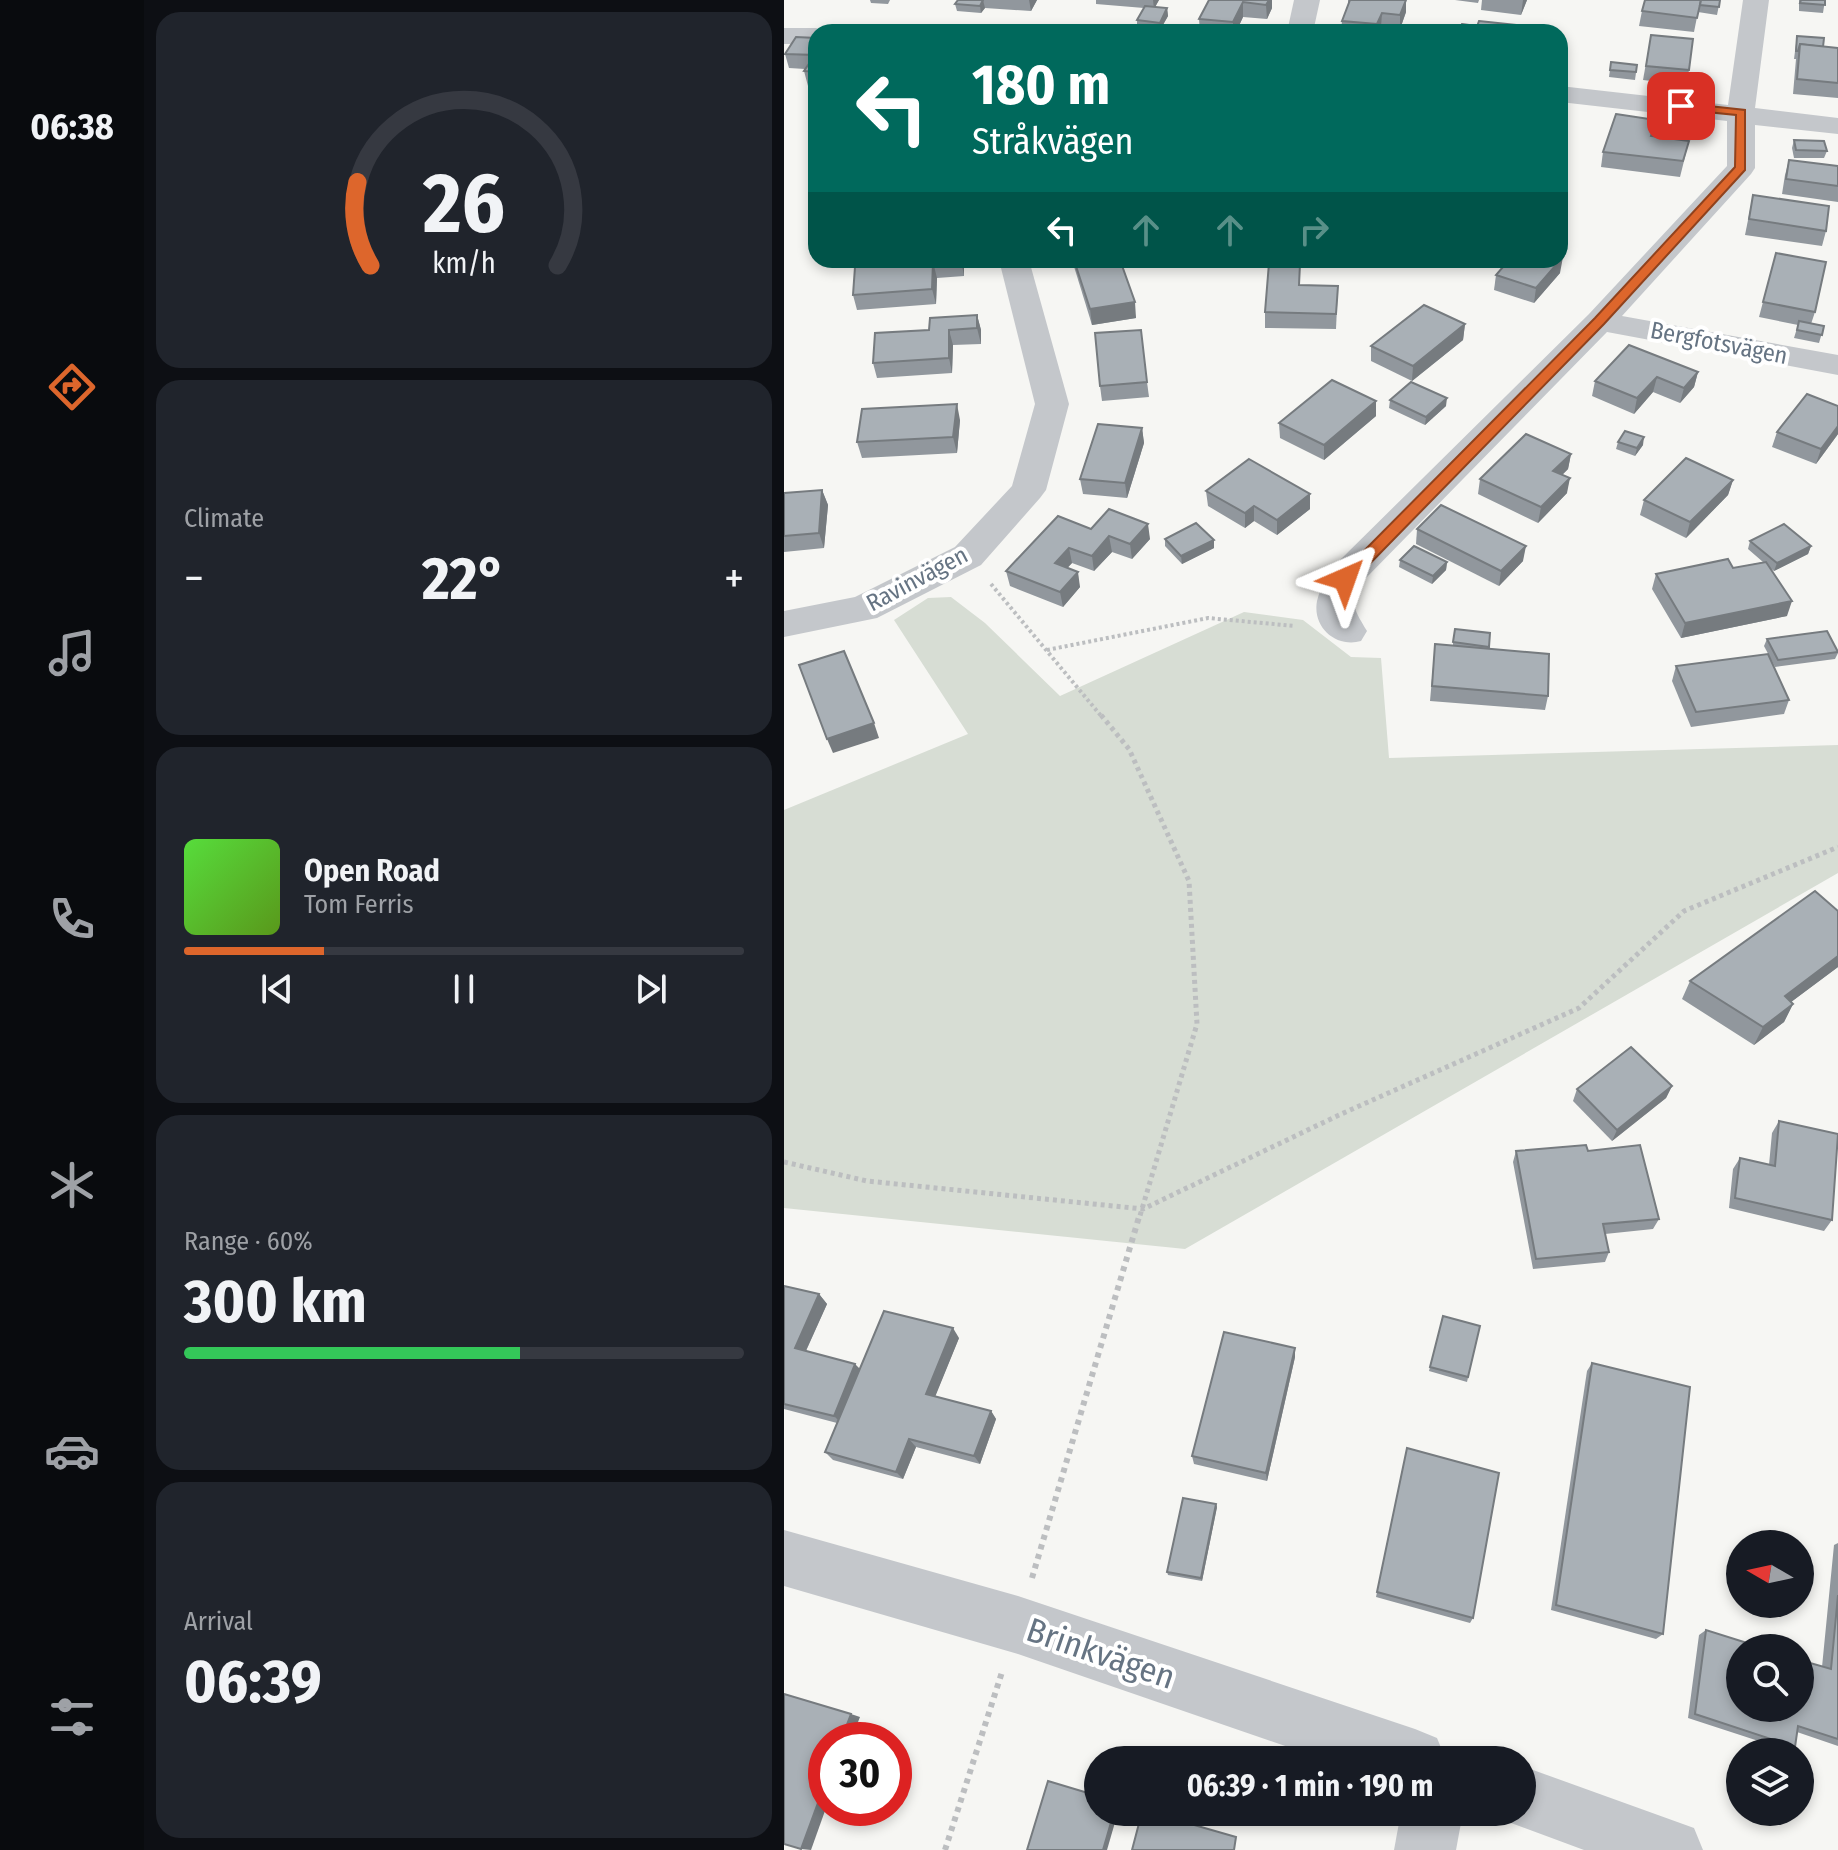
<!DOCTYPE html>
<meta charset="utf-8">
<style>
body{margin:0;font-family:"Fira Sans Condensed",sans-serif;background:#20242c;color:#f1f3f6;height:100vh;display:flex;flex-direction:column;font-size:30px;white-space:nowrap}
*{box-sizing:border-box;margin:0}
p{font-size:26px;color:#9ea1a6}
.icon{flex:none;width:44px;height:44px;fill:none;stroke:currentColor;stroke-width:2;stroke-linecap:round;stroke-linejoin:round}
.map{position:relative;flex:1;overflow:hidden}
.drawer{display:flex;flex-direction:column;gap:12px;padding:12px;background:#0d0f14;width:640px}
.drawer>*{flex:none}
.banner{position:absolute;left:24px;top:24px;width:760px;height:244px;border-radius:24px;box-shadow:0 4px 12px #0003;background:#00695c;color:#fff;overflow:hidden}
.needle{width:52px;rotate:279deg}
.fabs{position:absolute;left:942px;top:1530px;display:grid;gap:16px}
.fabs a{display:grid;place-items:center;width:88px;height:88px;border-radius:50%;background:#171b24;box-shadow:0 4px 12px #0003;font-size:40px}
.speed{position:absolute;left:24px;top:1722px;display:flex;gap:16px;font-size:40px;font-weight:700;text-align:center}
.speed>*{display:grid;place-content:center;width:104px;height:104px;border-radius:50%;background:#171b24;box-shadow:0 4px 12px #0003;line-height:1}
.speed .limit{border:12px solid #d22;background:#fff;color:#111}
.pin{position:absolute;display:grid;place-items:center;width:68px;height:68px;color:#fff;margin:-34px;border-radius:16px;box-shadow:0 4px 12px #0006}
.me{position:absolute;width:88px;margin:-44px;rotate:43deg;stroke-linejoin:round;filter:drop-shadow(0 0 6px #0008)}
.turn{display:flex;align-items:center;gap:28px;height:168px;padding:0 32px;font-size:36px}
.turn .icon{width:104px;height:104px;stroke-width:2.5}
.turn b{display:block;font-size:56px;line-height:68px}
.lanes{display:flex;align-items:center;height:76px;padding:0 32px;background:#0003;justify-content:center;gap:40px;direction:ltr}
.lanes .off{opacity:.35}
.big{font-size:60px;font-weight:700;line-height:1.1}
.drawer .tile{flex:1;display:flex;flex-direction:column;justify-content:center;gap:12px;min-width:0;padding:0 28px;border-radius:24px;background:#20242c}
.drawer .dial{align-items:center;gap:0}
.dial svg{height:208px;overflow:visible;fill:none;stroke:#363941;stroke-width:7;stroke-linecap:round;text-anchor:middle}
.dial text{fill:#f1f3f6;stroke:none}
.song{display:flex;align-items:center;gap:24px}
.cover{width:96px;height:96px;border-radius:12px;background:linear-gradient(135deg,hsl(110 70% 55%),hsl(90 70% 35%))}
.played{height:8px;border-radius:4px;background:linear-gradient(90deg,#dd662c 25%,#363941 25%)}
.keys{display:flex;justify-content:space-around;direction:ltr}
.heat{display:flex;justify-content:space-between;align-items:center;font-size:44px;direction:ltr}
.charge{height:12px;border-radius:6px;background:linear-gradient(90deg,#34c759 60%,#363941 0)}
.trip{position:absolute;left:300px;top:1746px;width:452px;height:80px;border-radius:40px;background:#171b24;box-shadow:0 4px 12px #0003;font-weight:700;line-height:80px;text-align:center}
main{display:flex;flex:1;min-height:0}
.dock{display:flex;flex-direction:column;width:144px;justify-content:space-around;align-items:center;background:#090b0e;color:#9ea1a6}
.dock .icon{width:56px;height:56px}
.dock .selected{color:#dd662c}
.dock b{font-size:36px;color:#f1f3f6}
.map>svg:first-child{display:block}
.green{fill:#d7ddd4}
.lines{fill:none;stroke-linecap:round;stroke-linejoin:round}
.path-far2{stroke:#bcbec0;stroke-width:4;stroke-dasharray:3 3;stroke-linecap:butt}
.path-far1{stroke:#bcbec0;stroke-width:5;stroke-dasharray:4 4;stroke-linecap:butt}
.path{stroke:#bcbec0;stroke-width:6;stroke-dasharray:5 5;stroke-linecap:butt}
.minor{fill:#c4c7cb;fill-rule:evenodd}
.wall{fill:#91979d}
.shaded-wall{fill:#767b7f}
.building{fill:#a9b0b6;stroke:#767b7f;stroke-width:2}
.route{fill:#dd662c;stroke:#90421d;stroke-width:2}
.labels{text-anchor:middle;stroke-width:8;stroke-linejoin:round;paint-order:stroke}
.far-street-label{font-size:24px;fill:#667483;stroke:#fff}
.near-street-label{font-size:34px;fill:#667483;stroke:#fff}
</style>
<main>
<nav class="dock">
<b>06:38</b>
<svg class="icon selected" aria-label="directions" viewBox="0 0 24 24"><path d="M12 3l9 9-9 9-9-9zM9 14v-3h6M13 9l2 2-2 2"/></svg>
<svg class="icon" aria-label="music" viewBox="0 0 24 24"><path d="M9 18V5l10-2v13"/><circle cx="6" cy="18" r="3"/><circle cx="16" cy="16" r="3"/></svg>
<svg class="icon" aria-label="phone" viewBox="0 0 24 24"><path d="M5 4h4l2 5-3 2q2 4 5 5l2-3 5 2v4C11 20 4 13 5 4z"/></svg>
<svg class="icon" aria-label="climate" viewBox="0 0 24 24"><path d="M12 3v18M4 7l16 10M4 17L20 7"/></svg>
<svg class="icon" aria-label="car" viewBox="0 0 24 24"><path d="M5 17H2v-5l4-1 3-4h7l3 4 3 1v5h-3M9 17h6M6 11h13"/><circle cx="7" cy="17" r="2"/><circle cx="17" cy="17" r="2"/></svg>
<svg class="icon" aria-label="filters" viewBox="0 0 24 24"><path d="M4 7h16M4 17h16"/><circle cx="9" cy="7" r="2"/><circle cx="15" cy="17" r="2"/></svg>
</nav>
<section class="drawer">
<div class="tile dial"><svg viewBox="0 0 100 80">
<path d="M14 69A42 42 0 1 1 86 69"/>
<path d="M14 69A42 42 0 0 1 9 37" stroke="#dd662c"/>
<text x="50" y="56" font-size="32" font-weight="700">26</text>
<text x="50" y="72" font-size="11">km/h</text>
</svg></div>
<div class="tile"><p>Climate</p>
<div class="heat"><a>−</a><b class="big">22°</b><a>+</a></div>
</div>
<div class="tile">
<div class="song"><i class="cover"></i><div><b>Open Road</b><p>Tom Ferris</p></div></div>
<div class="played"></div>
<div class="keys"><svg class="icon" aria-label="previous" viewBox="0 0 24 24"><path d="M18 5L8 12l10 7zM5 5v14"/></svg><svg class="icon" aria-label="pause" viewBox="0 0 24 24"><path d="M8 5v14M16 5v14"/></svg><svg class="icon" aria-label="next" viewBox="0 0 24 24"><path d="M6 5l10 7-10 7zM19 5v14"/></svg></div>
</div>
<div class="tile"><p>Range · 60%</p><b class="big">300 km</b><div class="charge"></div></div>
<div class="tile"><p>Arrival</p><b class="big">06:39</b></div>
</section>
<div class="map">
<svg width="1054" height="1850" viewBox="0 0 1054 1850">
<rect width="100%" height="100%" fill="#f6f6f3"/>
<polygon class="green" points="167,597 201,623 276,696 460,612 519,620 567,657 597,658 605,758 1054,745 1054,873 401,1249 0,1208 0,810 184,734 110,620 144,598"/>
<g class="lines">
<g class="path-far2">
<polyline points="207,584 318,717"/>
<polyline points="263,650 424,618 511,626"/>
</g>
<g class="path-far1">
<polyline points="317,715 345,749 405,881 413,1024 355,1219"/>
<polyline points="0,1162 83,1181 359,1209 555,1115 795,1008 900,911 1054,847"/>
</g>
<g class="path">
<polyline points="248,1578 355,1217"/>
<polyline points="161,1850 218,1672"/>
</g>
<g class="minor">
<polygon points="510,0 536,0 529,32 503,32"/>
<path d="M959,0H985L971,108L1054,118V134L971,125V168L967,174L838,316L1054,355V375L823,332L581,579C564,603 570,609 583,631L577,641C553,648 528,628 533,601C536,587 546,573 555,561L805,314L943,166V121L776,102V86L944,105Z"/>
<polygon points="0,28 32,28 42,32 32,32 32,44 0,44"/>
<polygon points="215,260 245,260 285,404 262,490 256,498 197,565 93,618 0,637 0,611 71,597 171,547 228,486 251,404"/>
<polygon points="0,1530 234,1596 631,1729 653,1738 662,1760 542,1760 234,1654 0,1586"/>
<polygon points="738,1766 910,1828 919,1850 800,1850 716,1819 713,1812 738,1812"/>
<polygon points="617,1812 679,1812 672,1850 610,1850"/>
</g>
</g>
<g class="wall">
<polygon points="86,0 106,0 104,4 87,3"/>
<polygon points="174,0 253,0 247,11 201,8 197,13 173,11 171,4"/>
<polygon points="312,0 375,0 371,7 383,8 384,16 376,30 353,28 353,20 360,8 312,4"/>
<polygon points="425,0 488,0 488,8 483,19 459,17 452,32 416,32 415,19"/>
<polygon points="564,0 622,0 622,12 616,29 597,27 595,32 557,32 558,21 564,5"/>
<polygon points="671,0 695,0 694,3"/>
<polygon points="698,0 743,0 737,15 697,10"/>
<polygon points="936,0 933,15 914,12 910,32 855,26 858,11"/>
<polygon points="1015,0 1041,0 1039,13 1015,11"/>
<polygon points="867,35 905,70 902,85 859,80"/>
<polygon points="1013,36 1039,47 1054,48 1054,98 1009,94 1012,59 1010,59"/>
<polygon points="32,38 32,86 24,86 20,71 21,69 5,68 1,54"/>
<polygon points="827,62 853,65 851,80 825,77"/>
<polygon points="869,136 905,141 896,177 817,167 819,152"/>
<polygon points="1010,140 1043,151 1040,158 1010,158 1008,148"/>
<polygon points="1005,160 1054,166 1054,202 998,194 1001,175"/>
<polygon points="969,195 1042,231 1038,246 961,235"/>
<polygon points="992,253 1031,312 1027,324 1040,326 1035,343 1010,338 1014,325 975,317"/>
<polygon points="180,260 180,276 153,278 152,304 73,310 69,295 132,263"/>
<polygon points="288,260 336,260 352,318 308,325"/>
<polygon points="776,273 750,303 710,290 712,275"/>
<polygon points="554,286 552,329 481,328 481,312"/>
<polygon points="193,315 197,330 197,344 169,345 168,373 93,378 89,363 145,330"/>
<polygon points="681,324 679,340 628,381 587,361 587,346"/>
<polygon points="914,372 910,387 896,403 869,392 850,414 808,396 811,381"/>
<polygon points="363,382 365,397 318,401 316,386"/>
<polygon points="606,400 662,406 641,425 605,408"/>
<polygon points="592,401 592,416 540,460 496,438 495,423"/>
<polygon points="176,420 173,453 78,458 73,442"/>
<polygon points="358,428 360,443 343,498 299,494 296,479"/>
<polygon points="993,432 1054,434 1032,464 988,447"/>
<polygon points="834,442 859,445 851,456 832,449"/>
<polygon points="787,454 784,469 778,475 783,493 754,523 694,494 696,479"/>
<polygon points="949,480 944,495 902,538 856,515 860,500"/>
<polygon points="38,490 44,505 40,548 0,552 0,493"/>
<polygon points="422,491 526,509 493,535 470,521 461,528 424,506"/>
<polygon points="307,529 366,539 348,559 328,552 310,571 288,563 283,568 296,587 279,607 226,586 222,571"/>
<polygon points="633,529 739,561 715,586 632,544"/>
<polygon points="381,539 430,548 398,564 381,546"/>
<polygon points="966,541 1027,546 1024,554 990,571 986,568 1003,616 897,638 868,589 872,574 949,568 979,562 964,549"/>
<polygon points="616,560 663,562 662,570 648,584 615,567"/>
<polygon points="706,633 704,649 764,696 761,710 646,701 651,644 669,646 669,642"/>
<polygon points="983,639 1054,651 1054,653 1051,659 991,667 980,646"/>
<polygon points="892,666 1005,700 1000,714 907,727 888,681"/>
<polygon points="1054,911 1054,967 1007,1002 1009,1004 1000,1022 970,1045 898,999 906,981"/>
<polygon points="888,1086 882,1098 828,1141 789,1101 793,1089"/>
<polygon points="995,1121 1048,1220 1040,1231 945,1208 949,1169 956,1158 985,1165 988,1133"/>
<polygon points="732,1151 804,1151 875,1219 869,1229 821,1234 825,1252 821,1262 749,1269 729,1162"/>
<polygon points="0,1286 35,1294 43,1304 22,1351 76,1369 175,1338 151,1396 207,1411 212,1419 196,1464 132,1447 119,1479 49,1460 41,1452 53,1423 0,1409"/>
<polygon points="659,1316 696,1326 683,1382 645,1371"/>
<polygon points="511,1348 511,1357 483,1481 410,1464 408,1456"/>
<polygon points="808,1363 879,1634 872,1639 767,1610 803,1371"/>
<polygon points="623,1448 689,1618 686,1623 592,1597"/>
<polygon points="433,1507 418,1581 384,1575 383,1572"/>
<polygon points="1054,1543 1054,1746 1013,1732 1011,1747 1002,1750 904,1718 915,1635 922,1630 1038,1667 1050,1545"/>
</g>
<g class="shaded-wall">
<polygon points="199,0 201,8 197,13 196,6"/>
<polygon points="245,0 253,0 247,11"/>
<polygon points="369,0 375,0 370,9"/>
<polygon points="485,0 488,0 488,8 483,19 482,5"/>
<polygon points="622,0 622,12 616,29 616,15"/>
<polygon points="739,0 743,0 737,15"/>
<polygon points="459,2 459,17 452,32 449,32 449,22"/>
<polygon points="383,8 384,16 376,30 376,23"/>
<polygon points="598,13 597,27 595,32 593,32 593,24"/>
<polygon points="779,257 776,273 750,303 752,288"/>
<polygon points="177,260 180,260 180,276"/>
<polygon points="149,262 153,278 152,304 148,289"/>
<polygon points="351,302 352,318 308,325 306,309"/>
<polygon points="193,315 197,330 197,344 193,328"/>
<polygon points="681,324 679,340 628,381 629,366"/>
<polygon points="165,330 169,345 168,373 165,358"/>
<polygon points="914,372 910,387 896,403 900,388"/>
<polygon points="873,377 869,392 850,414 853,398"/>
<polygon points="663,398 662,406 641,425 642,417"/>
<polygon points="592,401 592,416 540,460 540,445"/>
<polygon points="173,404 176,420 173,453 169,437"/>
<polygon points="1054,426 1054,434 1032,464 1037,449"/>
<polygon points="358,428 360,443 343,498 341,483"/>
<polygon points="860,437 859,445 851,456 853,448"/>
<polygon points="787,454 784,469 767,486 769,471"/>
<polygon points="786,478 783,493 754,523 757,507"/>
<polygon points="949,480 944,495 902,538 906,522"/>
<polygon points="38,490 44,505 40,548 35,533"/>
<polygon points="526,494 526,509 493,535 493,520"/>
<polygon points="470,506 470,521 461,528 461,513"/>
<polygon points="364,524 366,539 348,559 346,544"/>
<polygon points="325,536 328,552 310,571 308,556"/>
<polygon points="430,540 430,548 398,564 397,556"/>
<polygon points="742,546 739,561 715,586 717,571"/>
<polygon points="1027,546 1024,554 990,571 993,563"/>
<polygon points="285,548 288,563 274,578 271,563"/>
<polygon points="663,562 662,570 648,584 649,576"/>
<polygon points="294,572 296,587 279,607 276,592"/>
<polygon points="1008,601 1003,616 897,638 901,623"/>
<polygon points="90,723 95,738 49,753 43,739"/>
<polygon points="1054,956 1054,967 991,1014 1001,996"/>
<polygon points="1009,1004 1000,1022 970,1045 979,1027"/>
<polygon points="888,1086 882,1098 828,1141 833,1130"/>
<polygon points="35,1294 43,1304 19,1357 11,1348"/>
<polygon points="169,1328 175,1338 149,1402 142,1394"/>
<polygon points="511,1348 511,1357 483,1481 482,1473"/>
<polygon points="71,1364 79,1372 58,1424 50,1416"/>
<polygon points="207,1411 212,1419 196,1464 190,1456"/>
<polygon points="125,1439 132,1447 119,1479 112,1472"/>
<polygon points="432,1504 433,1507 418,1581 417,1578"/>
<polygon points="67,1714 76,1717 67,1740 57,1740"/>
<polygon points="42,1781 42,1808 27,1850 17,1849"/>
<polygon points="330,1812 334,1812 323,1850 319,1850"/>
</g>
<g class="building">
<polygon points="174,0 199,0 196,6 171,4"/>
<polygon points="425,0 485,0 482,5 459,2 449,22 415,19"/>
<polygon points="566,0 622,0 616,15 598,13 593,24 558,21"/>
<polygon points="861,0 917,0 913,18 858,11"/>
<polygon points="917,0 936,0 935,7 916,5"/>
<polygon points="1017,0 1041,0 1041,5 1016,3"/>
<polygon points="361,6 383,8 376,23 353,20"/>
<polygon points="695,21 752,27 751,32 691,32"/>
<polygon points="678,24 693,26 691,32 675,32"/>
<polygon points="867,35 909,39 905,70 862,66"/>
<polygon points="1013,36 1040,38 1039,47 1016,44 1014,51 1012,51"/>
<polygon points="12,37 32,38 32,72 20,71 31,55 1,54"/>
<polygon points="1016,44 1054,48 1054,83 1013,79"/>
<polygon points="827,62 853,65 852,72 826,70"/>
<polygon points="832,114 872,120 867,136 905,141 899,161 819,152"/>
<polygon points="1010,140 1040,141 1043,151 1012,150"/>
<polygon points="1005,160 1054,166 1054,186 1002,179"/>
<polygon points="969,195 1045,206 1042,231 965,219"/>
<polygon points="992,253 1042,262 1031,312 979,302"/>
<polygon points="776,256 779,257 752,288 712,275 725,260 776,260"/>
<polygon points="132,260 177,260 149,262 148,289 69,295 71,267 132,263"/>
<polygon points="290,260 336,260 351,302 306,309"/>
<polygon points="485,263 516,264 515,285 554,286 552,314 481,312"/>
<polygon points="640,305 681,324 629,366 587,346"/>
<polygon points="193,315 193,328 165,330 165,358 89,363 91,333 145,330 146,318"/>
<polygon points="1015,321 1040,326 1038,335 1013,330"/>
<polygon points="357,330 363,382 316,386 311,333"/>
<polygon points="845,345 914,372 900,388 873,377 853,398 811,381"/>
<polygon points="548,380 592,401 540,445 495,423"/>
<polygon points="627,382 663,398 642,417 606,400"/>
<polygon points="1023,394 1054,406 1054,426 1037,449 993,432"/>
<polygon points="173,404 169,437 73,442 78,409"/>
<polygon points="314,424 358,428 341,483 296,479"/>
<polygon points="841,431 860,437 853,448 834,442"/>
<polygon points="742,434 787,454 769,471 786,478 757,507 696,479"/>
<polygon points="902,458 949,480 906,522 860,500"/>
<polygon points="465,459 526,494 493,520 470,506 461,513 422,491"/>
<polygon points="38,490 35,533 0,536 0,493"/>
<polygon points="657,505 742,546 717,571 633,529"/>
<polygon points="325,509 364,524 346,544 325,536 308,556 285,548 271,563 294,572 276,592 222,571 274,516 307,529"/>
<polygon points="412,523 430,540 397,556 381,539"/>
<polygon points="1000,524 1027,546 993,563 966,541"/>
<polygon points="630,546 663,562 649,576 616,560"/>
<polygon points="944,559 949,568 982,562 1008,601 901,623 872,574"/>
<polygon points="671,629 706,633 705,647 669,642"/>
<polygon points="1043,631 1054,652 994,660 983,639"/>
<polygon points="651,644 765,654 764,696 648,686"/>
<polygon points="60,651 90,723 43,739 15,665"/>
<polygon points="984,654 1005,700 912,712 892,666"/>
<polygon points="1031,891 1054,911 1054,956 1001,996 1009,1004 979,1027 906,981"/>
<polygon points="847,1047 888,1086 833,1130 793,1089"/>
<polygon points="995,1121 1054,1134 1048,1220 951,1198 956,1158 991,1166"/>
<polygon points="802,1145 804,1151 856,1145 875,1219 819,1224 825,1252 752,1259 732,1151"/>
<polygon points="0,1286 35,1294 11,1348 71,1364 50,1416 0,1404"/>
<polygon points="100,1311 169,1328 142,1394 207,1411 190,1456 125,1439 112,1472 41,1452"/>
<polygon points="659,1316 696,1326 684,1377 646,1367"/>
<polygon points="440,1332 511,1348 482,1473 408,1456"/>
<polygon points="808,1363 906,1387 879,1634 772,1605"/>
<polygon points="623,1448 715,1473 689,1618 593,1592"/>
<polygon points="399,1498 432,1504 417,1578 383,1572"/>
<polygon points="1054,1595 1054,1739 1014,1726 1011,1747 911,1714 922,1630 979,1648 956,1648 956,1708 1016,1708 1016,1660 1047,1669"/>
<polygon points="0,1694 67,1714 57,1740 42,1740 42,1781 17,1849 0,1844"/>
<polygon points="264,1781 314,1796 314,1812 330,1812 319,1850 243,1850"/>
<polygon points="358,1812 365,1812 452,1837 450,1850 348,1850"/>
</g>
<polygon class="route" points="897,103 961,110 961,170 820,324 567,583 556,583 556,575 811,318 951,167 952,115 893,109 893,104"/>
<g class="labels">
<g class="far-street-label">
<text transform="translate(935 343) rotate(11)" y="8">Bergfotsvägen</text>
<text transform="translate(133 579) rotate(-28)" y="8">Ravinvägen</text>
</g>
<g class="near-street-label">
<text transform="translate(317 1653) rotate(19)" y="12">Brinkvägen</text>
</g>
</g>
</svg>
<div class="fabs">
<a><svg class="needle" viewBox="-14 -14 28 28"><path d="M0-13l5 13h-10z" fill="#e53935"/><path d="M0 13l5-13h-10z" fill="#9ea1a6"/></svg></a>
<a><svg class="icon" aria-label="search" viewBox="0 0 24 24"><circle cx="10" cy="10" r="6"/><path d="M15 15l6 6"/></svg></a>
<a><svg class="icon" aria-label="layers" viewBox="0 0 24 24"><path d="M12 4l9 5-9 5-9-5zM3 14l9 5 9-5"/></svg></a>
</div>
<div class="speed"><div class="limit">30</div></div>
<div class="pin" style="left:897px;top:106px;background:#d93025"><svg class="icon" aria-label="arrive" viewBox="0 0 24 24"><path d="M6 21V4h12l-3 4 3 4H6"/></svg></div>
<svg class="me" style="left:561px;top:579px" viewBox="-20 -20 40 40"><path d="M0-17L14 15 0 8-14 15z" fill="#dd662c" stroke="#fff" stroke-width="4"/></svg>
<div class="trip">06:39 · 1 min · 190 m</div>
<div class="banner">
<div class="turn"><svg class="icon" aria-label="left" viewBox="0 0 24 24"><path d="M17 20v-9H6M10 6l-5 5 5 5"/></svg><div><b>180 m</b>Stråkvägen</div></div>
<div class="lanes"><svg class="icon" aria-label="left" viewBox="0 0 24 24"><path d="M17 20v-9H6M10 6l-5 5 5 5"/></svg><svg class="icon off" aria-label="ahead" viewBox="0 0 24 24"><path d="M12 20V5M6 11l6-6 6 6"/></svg><svg class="icon off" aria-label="ahead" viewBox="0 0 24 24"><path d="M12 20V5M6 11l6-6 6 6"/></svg><svg class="icon off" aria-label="right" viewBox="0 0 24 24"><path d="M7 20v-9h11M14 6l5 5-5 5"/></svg></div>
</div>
</div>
</main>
